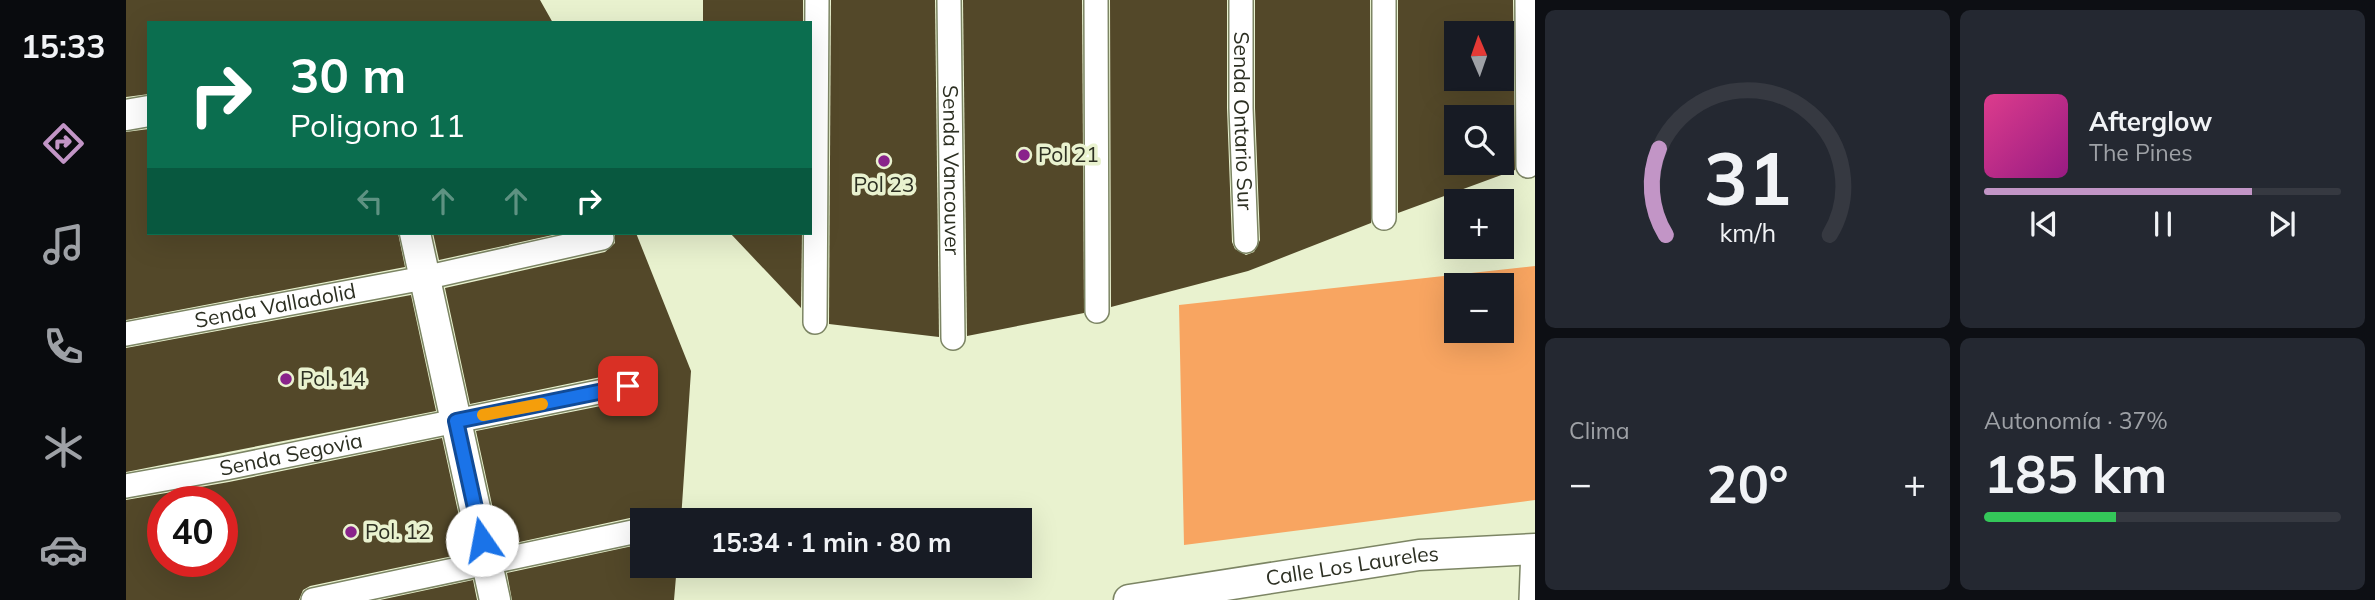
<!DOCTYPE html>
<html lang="es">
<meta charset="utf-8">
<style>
body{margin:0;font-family:Mulish,sans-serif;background:#242831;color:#f1f3f6;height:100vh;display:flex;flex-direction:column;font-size:26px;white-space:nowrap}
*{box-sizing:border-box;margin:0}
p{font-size:23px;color:#9ea1a6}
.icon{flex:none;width:38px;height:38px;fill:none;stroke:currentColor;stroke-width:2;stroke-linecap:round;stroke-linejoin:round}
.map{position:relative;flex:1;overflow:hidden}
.drawer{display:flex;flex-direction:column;gap:10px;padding:10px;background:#0d0f14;width:840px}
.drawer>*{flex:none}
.guide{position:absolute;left:21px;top:21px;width:665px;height:214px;border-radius:0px;box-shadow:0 7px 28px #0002;background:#0b6e4f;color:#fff;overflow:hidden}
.needle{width:46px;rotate:358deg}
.fabs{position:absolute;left:1318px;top:21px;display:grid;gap:14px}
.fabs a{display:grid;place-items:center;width:70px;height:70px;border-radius:0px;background:#171b24;box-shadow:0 7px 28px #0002;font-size:35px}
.speed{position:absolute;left:21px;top:486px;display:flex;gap:14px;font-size:35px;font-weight:700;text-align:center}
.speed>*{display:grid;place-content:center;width:91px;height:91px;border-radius:50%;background:#171b24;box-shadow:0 7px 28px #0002;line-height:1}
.speed .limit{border:10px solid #d22;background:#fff;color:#111}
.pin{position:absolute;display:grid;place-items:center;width:60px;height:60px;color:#fff;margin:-30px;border-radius:14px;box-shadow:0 4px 10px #0006}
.me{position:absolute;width:77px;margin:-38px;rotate:348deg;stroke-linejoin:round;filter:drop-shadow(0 0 5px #0008)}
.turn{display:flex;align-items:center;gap:24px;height:147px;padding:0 28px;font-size:32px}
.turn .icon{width:91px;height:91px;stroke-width:2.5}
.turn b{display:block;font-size:49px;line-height:60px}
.lanes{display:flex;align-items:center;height:66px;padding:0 28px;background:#0003;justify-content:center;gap:35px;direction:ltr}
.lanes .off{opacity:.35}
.big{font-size:52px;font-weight:700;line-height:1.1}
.drawer .tile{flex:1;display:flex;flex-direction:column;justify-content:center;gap:10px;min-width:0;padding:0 24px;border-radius:10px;background:#242831}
.drawer .dial{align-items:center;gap:0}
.dial svg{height:182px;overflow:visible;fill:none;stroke:#363941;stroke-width:7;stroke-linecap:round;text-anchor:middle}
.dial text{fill:#f1f3f6;stroke:none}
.song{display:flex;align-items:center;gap:21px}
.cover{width:84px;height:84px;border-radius:10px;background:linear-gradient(135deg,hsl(330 70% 55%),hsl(310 70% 35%))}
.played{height:7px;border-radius:4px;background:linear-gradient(90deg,#c295c6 75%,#363941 75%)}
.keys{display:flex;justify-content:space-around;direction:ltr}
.heat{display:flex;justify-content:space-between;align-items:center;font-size:38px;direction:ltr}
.charge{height:10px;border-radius:5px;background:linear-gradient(90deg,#34c759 37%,#363941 0)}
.drawer .tiles{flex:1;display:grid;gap:10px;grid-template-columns:repeat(2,1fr)}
.trip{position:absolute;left:504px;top:508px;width:402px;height:70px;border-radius:0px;background:#171b24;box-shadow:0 7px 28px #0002;font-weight:700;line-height:70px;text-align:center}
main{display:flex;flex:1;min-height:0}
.dock{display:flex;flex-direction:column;width:126px;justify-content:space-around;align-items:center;background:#090b0e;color:#9ea1a6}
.dock .icon{width:49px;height:49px}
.dock .current{color:#c295c6}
.dock b{font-size:32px;color:#f1f3f6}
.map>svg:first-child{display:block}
.green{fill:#f8a561;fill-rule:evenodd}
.building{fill:#534829;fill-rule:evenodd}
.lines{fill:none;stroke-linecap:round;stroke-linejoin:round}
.minor-casing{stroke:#7c8564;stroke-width:26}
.tertiary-casing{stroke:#7c8564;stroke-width:33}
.minor{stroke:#fff;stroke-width:23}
.tertiary{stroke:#fff;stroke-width:30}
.route-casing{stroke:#114b97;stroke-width:18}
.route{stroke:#1a73e8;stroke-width:12}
.slow{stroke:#f59e0b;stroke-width:12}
.poi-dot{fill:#89238b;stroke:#e9f2cf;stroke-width:2.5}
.labels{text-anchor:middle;stroke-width:7;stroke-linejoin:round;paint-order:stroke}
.street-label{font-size:21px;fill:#2c2f22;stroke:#e9f2cf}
.poi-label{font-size:21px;fill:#2c2f22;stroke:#e9f2cf;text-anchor:start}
</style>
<main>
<nav class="dock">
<b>15:33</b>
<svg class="icon current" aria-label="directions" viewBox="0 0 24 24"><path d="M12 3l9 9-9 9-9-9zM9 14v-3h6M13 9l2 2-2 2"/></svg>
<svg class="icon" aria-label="music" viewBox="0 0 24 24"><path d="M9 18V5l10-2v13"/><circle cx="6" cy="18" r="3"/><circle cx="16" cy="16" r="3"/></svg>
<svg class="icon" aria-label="phone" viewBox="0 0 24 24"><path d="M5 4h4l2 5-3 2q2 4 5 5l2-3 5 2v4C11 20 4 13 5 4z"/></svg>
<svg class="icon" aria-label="climate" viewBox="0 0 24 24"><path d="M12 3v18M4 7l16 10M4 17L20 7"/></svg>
<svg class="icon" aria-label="car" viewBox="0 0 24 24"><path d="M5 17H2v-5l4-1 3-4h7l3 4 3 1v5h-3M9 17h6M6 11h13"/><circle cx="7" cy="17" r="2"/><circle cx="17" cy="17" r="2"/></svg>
</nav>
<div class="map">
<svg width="1409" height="600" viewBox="0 0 1409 600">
<rect width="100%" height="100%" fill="#e9f2cf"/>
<path class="green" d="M1409,266V500L1058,545L1053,305ZM1330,285H1376V331H1330Z"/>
<g class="building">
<polygon points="0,0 414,0 427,23 23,23 23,94 0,97"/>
<rect x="577" y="0" width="100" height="23"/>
<polygon points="705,0 809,0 813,337 703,324"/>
<polygon points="837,0 956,0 958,313 841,336"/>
<polygon points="984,0 1101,0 1101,108 1106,242 1109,249 1120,255 1128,252 1134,240 1129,108 1129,0 1244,0 1245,223 1122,271 985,307"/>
<path d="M1272,0H1387L1389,170L1272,213ZM1330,33H1376V79H1330ZM1330,117H1376V163H1330Z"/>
<polygon points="23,129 23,233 272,233 279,267 0,320 0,132"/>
<polygon points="307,233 436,233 313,260"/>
<polygon points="489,233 510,233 565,371 555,520 525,520 513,516 375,546 350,431 505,400 515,391 515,383 507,373 499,372 344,404 319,288 479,252 489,243"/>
<polygon points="604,233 676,233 675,308"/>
<polygon points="285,295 310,411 0,472 0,348"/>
<path d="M316,438L341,553L184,586L177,590L173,600H0V500L103,482ZM37,502H96V562H37Z"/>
<polygon points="516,544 516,565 551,565 548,600 386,600 381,573"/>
<polygon points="347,580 351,600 254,600"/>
</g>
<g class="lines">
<defs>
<g id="minor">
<path id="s1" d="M823,0L827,338"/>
<polyline points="970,0 971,311"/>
<path id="s2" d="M1115,0V108L1120,241"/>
<polyline points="1401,0 1402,166"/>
<polyline points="1258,218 1258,0"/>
<polyline points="689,322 691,0"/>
<path id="s3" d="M0,334L298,278L476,238"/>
<path id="s4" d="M0,486L100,468L502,386"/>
<polyline points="187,600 516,530"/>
<polyline points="1405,600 1407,549"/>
</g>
<g id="tertiary">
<polyline points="0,115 23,111"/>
<polyline points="289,233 369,600"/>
<path id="s5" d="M1003,600L1293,555L1409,549"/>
</g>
</defs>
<use href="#minor" class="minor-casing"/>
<use href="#tertiary" class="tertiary-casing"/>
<use href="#minor" class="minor"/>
<use href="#tertiary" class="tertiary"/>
</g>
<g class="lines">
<defs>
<polyline id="route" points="356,540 330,421 502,386"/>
</defs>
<use href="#route" class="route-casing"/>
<use href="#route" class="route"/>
<polyline class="slow" points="357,415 416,404"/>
</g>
<g class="poi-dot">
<circle cx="898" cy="155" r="7"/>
<circle cx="758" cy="161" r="7"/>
<circle cx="160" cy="379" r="7"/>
<circle cx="225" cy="532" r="7"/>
</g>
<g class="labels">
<g class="street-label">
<text dy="7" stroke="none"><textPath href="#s2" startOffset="121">Senda Ontario Sur</textPath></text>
<text dy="7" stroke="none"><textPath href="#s1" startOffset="170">Senda Vancouver</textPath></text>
<text dy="7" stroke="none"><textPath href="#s3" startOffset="152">Senda Valladolid</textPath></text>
<text dy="7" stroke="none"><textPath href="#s4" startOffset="168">Senda Segovia</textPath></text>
<text dy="7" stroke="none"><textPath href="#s5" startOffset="226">Calle Los Laureles</textPath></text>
</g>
<g class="poi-label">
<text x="912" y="162">Pol 21</text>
<text x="758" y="192" text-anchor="middle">Pol 23</text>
<text x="174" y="386">Pol. 14</text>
<text x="239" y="539">Pol. 12</text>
</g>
</g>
</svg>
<div class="fabs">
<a><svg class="needle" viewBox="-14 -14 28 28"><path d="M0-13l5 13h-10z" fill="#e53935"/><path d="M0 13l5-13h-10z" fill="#9ea1a6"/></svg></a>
<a><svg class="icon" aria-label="search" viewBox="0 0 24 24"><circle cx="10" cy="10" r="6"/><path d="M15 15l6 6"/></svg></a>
<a>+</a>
<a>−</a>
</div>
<div class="speed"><div class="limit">40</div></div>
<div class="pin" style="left:502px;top:386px;background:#d93025"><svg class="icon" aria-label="arrive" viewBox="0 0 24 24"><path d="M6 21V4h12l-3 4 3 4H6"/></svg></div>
<svg class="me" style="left:356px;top:540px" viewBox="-20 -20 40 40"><circle r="19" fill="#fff"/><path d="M0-13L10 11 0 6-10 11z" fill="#1a73e8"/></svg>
<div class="trip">15:34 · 1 min · 80 m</div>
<div class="guide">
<div class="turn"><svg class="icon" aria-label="right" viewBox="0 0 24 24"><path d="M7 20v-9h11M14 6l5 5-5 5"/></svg><div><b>30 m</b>Poligono 11</div></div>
<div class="lanes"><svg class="icon off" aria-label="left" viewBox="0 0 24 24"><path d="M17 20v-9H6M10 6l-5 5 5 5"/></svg><svg class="icon off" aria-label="ahead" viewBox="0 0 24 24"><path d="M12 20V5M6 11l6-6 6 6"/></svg><svg class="icon off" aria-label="ahead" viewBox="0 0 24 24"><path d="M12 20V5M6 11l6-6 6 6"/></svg><svg class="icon" aria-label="right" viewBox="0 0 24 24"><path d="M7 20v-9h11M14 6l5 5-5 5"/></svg></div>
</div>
</div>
<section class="drawer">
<div class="tiles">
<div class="tile dial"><svg viewBox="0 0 100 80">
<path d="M14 69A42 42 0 1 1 86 69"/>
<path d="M14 69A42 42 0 0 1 11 31" stroke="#c295c6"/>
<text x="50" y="56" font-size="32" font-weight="700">31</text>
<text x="50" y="72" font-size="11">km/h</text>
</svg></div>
<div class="tile">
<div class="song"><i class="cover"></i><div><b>Afterglow</b><p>The Pines</p></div></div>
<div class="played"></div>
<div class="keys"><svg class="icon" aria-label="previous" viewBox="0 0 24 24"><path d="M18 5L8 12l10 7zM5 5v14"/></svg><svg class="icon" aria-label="pause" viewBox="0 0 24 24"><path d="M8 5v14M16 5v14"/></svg><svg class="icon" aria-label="next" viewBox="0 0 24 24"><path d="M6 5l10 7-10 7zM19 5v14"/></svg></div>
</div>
<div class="tile"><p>Clima</p>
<div class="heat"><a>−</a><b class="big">20°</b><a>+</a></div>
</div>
<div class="tile"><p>Autonomía · 37%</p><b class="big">185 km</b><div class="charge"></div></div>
</div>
</section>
</main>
